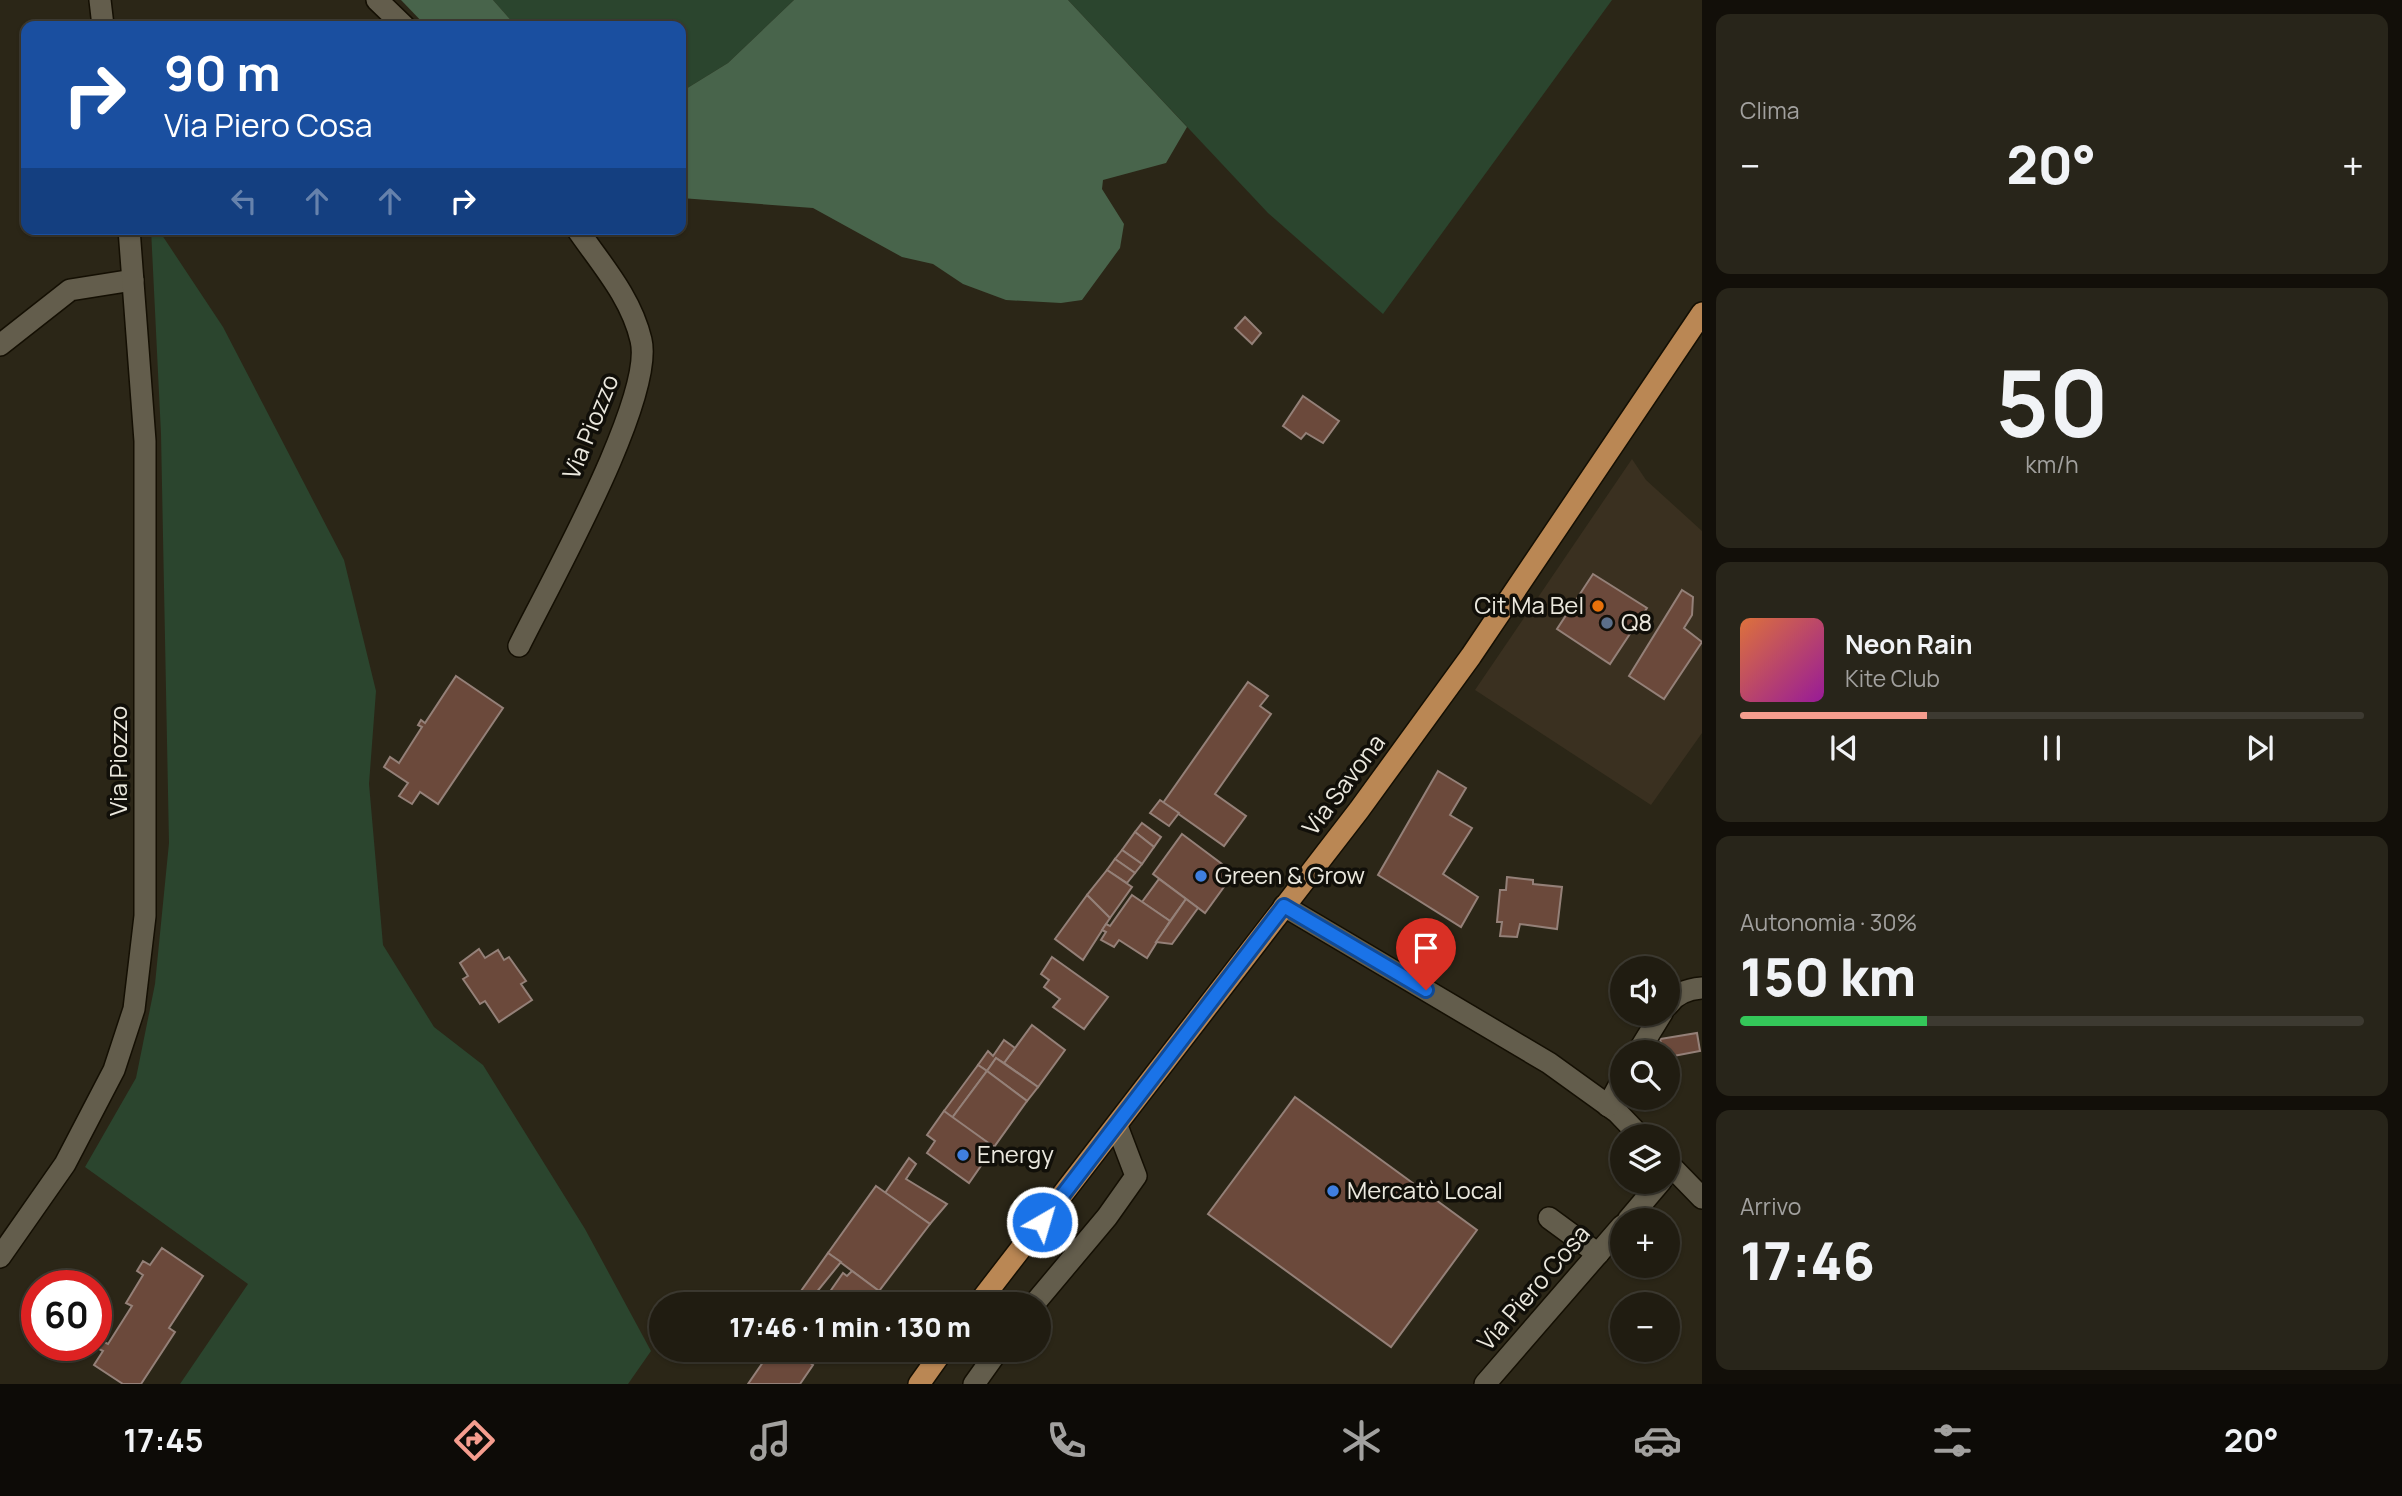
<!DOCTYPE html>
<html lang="it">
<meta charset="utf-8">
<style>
body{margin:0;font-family:Manrope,sans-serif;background:#28251a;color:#f1f3f6;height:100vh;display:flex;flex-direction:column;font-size:26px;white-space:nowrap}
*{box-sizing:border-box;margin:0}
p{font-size:23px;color:#a2a19f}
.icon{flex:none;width:38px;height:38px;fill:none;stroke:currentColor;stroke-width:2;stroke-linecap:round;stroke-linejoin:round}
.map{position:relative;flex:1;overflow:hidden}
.panel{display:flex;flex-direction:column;gap:14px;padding:14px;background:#120f09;width:700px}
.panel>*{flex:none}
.banner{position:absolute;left:21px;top:21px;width:665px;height:214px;border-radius:14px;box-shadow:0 2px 5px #0004,0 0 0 2px #3d3a31;background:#1a4fa0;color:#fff;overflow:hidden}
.tools{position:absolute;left:1610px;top:956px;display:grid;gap:14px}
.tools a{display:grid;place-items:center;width:70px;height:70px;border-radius:50%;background:#201c11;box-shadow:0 2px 5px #0004,0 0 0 2px #3d3a31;font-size:35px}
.speed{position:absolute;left:21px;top:1270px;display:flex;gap:14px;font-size:35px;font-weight:700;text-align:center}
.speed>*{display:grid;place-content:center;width:91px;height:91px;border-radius:50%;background:#201c11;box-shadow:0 2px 5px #0004,0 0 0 2px #3d3a31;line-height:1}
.speed .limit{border:10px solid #d22;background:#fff;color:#111}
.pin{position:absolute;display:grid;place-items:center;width:60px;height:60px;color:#fff;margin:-72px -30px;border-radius:50% 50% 50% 0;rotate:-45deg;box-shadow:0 0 7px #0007}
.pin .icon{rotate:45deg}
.me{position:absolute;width:77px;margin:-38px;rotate:38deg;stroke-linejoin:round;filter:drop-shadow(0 0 5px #0008)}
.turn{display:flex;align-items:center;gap:24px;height:147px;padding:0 28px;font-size:32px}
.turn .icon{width:91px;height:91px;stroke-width:2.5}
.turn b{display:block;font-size:49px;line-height:60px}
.lanes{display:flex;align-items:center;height:66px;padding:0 28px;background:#0003;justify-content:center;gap:35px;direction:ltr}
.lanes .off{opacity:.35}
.big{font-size:52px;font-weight:800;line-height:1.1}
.panel .widget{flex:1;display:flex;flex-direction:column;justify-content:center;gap:10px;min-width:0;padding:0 24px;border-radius:14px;background:#28251a}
.panel .dial{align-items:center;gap:0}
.dial b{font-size:91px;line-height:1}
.song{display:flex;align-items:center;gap:21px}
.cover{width:84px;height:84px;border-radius:10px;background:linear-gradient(135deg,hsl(20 70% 55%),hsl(300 70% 35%))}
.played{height:7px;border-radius:4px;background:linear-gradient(90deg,#f59d8e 30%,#3d3a31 30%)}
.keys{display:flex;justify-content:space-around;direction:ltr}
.heat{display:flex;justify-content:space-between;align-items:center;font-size:38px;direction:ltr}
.charge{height:10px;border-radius:5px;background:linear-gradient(90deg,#34c759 30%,#3d3a31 0)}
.trip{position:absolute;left:649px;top:1292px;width:402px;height:70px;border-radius:35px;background:#201c11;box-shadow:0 2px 5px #0004,0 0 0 2px #3d3a31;font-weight:800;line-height:70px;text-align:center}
.dock{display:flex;height:112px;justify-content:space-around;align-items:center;background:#0d0b07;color:#a2a19f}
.dock .icon{width:49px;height:49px}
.dock .current{color:#f59d8e}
.dock b{font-size:32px;color:#f1f3f6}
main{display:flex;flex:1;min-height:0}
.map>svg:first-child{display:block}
.commercial{fill:#3a3020}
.green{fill:#2b452e}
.forest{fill:#48644b}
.building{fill:#6b493b;stroke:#948078;stroke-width:2}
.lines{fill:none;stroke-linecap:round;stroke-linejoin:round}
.minor-casing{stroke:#140f03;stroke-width:24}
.major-casing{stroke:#140f03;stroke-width:24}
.minor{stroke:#635d4c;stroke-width:21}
.major{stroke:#ba8754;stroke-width:21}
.route-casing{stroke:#114b97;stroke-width:18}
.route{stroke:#1a73e8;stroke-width:12}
.food-dot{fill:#e8710a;stroke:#110f09;stroke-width:2.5}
.service-dot{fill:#5c6f8a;stroke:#110f09;stroke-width:2.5}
.shop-dot{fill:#3f7fe0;stroke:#110f09;stroke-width:2.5}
.labels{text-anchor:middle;stroke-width:7;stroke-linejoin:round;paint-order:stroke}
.street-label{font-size:24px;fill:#ebe8de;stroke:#110f09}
.poi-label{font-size:24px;fill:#ebe8de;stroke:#110f09;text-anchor:start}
</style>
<main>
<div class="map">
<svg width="1702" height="1384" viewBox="0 0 1702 1384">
<rect width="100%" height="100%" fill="#2b2617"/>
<polygon class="commercial" points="1632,459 1646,480 1702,531 1702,733 1651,805 1475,690"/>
<g class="green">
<polygon points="493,0 794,0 728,63 681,92 681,26 516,26"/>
<polygon points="1068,0 1612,0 1383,314 1268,213"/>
<polygon points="151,229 158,229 223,327 344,560 376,691 369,784 383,945 434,1027 483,1065 585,1229 651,1351 628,1384 180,1384 248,1284 85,1167 136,1078 155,984 169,843 161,434"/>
</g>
<g class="forest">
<polygon points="401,0 493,0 516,26 426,26"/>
<polygon points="794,0 1068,0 1187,127 1166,163 1103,180 1102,189 1124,224 1120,248 1082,300 1061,303 1006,300 963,284 933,264 902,257 813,208 681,198 681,92 728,63"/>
</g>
<g class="building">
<polygon points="1245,317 1261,333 1252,344 1235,328"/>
<polygon points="1303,396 1339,421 1323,443 1306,433 1301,439 1283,426"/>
<polygon points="1593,574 1647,608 1610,664 1557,629"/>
<polygon points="1682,590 1693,597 1692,615 1684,628 1702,642 1664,699 1629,676"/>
<polygon points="456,676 503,708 438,804 420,792 412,804 399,796 408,783 384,767 390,757 399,763 422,727 418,725 421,720 425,723"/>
<polygon points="1248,682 1268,696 1260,706 1271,714 1215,794 1246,816 1224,846 1163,803"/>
<polygon points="1438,771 1466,788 1450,815 1472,828 1443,874 1478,897 1461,927 1378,875"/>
<polygon points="1160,800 1179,813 1169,826 1150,813"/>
<polygon points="1142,823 1161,837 1154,847 1135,832"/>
<polygon points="1135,832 1154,847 1142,864 1122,850"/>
<polygon points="1182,834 1234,873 1205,913 1153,874"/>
<polygon points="1122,850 1142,864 1135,873 1115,859"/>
<polygon points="1115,859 1135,873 1127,883 1107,870"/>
<polygon points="1107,870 1132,887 1110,918 1087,895"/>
<polygon points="1507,877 1533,880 1533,884 1562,887 1557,929 1520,924 1517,937 1500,936 1502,922 1497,922 1500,890 1506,890"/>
<polygon points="1159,879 1186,899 1170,921 1142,902"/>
<polygon points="1087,895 1110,918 1083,960 1055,939"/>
<polygon points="1132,895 1170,921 1147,958 1119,940 1114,947 1101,940 1106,932 1102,930 1106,924 1110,926"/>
<polygon points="1186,899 1198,908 1172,944 1156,942"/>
<polygon points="479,949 485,958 498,950 504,960 509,957 526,981 521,984 532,1000 499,1022 485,1001 480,1004 463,979 468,976 460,963"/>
<polygon points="1052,957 1108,997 1084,1029 1053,1007 1060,999 1044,987 1049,980 1041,974"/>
<polygon points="1032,1025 1065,1050 1038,1087 1004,1063"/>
<polygon points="1697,1033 1700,1051 1668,1057 1668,1052 1663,1052 1660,1039"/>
<polygon points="1004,1040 1015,1048 1004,1063 996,1058 987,1071 978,1065 988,1051 993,1056"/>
<polygon points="996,1058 1038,1087 1027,1101 987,1071"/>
<polygon points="978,1065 987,1071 952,1118 944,1111"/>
<polygon points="987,1071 1027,1101 994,1147 952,1118"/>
<polygon points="1295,1097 1477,1230 1391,1347 1208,1214"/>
<polygon points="944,1111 994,1147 969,1183 927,1153 935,1141 927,1135"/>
<polygon points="909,1158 916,1164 906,1179 947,1204 930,1224 885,1193"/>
<polygon points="876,1186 930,1224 879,1291 828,1253"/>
<polygon points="162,1248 203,1276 169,1328 175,1332 141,1384 123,1384 94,1365 103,1351 97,1348 102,1341 108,1344 132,1306 126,1303 143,1275 137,1271 143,1261 150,1265"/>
<polygon points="828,1253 841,1262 807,1304 804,1304 796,1298"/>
<polygon points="852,1271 879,1291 870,1304 830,1304 835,1298 829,1293 843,1273 847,1276"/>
<polygon points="772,1349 790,1349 813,1365 800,1384 748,1384"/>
</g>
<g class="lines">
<defs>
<g id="minor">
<polyline points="100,0 103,26"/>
<polyline points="377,0 404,26"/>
<polyline points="0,345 70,290 133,280"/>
<path d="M519,646C549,585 655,398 641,340C631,297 601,264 577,229"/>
<polyline points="1284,906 1549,1063 1617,1112 1640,1136"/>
<path d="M1668,1005C1676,993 1688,989 1702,988"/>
<polyline points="1638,1052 1662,1013"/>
<polyline points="1608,1106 1622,1080"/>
<polyline points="1668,1163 1702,1198"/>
<polyline points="1549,1218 1598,1254"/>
<polyline points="1628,1220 1661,1181"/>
<polyline points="0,1257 65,1164 114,1070 134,1009 145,916 145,441 129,229"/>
<polyline points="1034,1304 1107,1217 1136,1176 1117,1126"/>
<polyline points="974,1384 999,1349"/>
<polyline points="1485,1384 1622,1226"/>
</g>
<g id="major">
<polyline points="978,1304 1359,810 1471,656 1702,313"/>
<polyline points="919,1384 944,1349"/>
</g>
</defs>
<use href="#minor" class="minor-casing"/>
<use href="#major" class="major-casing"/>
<use href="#minor" class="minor"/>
<use href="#major" class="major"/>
</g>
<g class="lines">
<defs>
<polyline id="route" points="1042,1222 1284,906 1426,990"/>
</defs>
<use href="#route" class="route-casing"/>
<use href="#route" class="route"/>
</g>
<circle class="food-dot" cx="1598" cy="606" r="7"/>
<circle class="service-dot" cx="1607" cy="623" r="7"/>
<g class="shop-dot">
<circle cx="1201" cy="876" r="7"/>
<circle cx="963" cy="1155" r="7"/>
<circle cx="1333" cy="1191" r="7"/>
</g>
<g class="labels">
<g class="street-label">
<text transform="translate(591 427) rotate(-68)" y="8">Via Piozzo</text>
<text transform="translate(119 761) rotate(-90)" y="8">Via Piozzo</text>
<text transform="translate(1344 785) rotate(-53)" y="8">Via Savona</text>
<text transform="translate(1534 1288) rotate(-49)" y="8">Via Piero Cosa</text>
</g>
<g class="poi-label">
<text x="1584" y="614" text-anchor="end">Cit Ma Bel</text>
<text x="1621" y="631">Q8</text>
<text x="1215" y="884">Green &amp; Grow</text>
<text x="977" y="1163">Energy</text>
<text x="1347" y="1199">Mercatò Local</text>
</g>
</g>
</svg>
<div class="tools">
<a><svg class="icon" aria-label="sound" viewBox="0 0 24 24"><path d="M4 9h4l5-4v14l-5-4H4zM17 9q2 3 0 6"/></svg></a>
<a><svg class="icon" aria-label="search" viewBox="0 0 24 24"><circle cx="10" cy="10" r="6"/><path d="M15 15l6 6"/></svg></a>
<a><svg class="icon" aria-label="layers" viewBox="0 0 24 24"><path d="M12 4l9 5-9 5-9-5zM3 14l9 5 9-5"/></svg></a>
<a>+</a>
<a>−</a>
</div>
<div class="speed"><div class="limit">60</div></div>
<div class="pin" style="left:1426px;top:990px;background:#d93025"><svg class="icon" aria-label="arrive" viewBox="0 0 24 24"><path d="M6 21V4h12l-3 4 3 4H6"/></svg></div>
<svg class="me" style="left:1042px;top:1222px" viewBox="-20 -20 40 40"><circle r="17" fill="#1a73e8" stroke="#fff" stroke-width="3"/><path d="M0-11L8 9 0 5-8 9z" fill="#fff"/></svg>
<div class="trip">17:46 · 1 min · 130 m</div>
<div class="banner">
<div class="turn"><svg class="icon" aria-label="right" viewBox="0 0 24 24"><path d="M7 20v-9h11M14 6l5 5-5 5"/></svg><div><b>90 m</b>Via Piero Cosa</div></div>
<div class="lanes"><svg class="icon off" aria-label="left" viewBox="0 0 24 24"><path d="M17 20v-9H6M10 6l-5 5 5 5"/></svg><svg class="icon off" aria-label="ahead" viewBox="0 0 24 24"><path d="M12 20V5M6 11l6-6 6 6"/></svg><svg class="icon off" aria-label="ahead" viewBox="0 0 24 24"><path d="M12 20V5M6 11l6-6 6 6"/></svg><svg class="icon" aria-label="right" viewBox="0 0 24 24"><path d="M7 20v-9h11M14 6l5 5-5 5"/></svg></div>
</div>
</div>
<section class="panel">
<div class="widget"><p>Clima</p>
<div class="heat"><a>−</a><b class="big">20°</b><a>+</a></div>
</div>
<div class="widget dial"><b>50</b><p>km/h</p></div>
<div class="widget">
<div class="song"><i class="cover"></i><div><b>Neon Rain</b><p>Kite Club</p></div></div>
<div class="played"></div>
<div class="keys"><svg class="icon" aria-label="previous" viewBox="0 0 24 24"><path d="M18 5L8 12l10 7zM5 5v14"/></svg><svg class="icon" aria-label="pause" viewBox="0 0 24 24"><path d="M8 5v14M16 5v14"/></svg><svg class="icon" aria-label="next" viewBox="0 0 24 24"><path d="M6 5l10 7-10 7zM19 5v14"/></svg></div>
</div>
<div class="widget"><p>Autonomia · 30%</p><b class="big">150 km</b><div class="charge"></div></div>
<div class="widget"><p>Arrivo</p><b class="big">17:46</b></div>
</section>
</main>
<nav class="dock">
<b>17:45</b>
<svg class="icon current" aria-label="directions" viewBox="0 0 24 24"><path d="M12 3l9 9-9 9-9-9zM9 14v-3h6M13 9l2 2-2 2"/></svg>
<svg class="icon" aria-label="music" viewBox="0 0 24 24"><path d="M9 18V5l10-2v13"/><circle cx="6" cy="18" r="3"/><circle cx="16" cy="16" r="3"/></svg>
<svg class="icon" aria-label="phone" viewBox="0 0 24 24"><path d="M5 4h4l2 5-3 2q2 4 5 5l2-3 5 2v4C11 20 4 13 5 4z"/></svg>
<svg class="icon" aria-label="climate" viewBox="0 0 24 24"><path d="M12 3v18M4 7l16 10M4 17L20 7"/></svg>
<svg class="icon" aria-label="car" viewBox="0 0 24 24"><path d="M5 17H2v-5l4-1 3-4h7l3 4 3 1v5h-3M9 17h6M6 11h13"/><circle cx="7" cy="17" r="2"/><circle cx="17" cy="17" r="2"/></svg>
<svg class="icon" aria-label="filters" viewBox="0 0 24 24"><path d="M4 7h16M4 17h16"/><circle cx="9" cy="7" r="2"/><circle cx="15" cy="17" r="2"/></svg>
<b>20°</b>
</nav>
